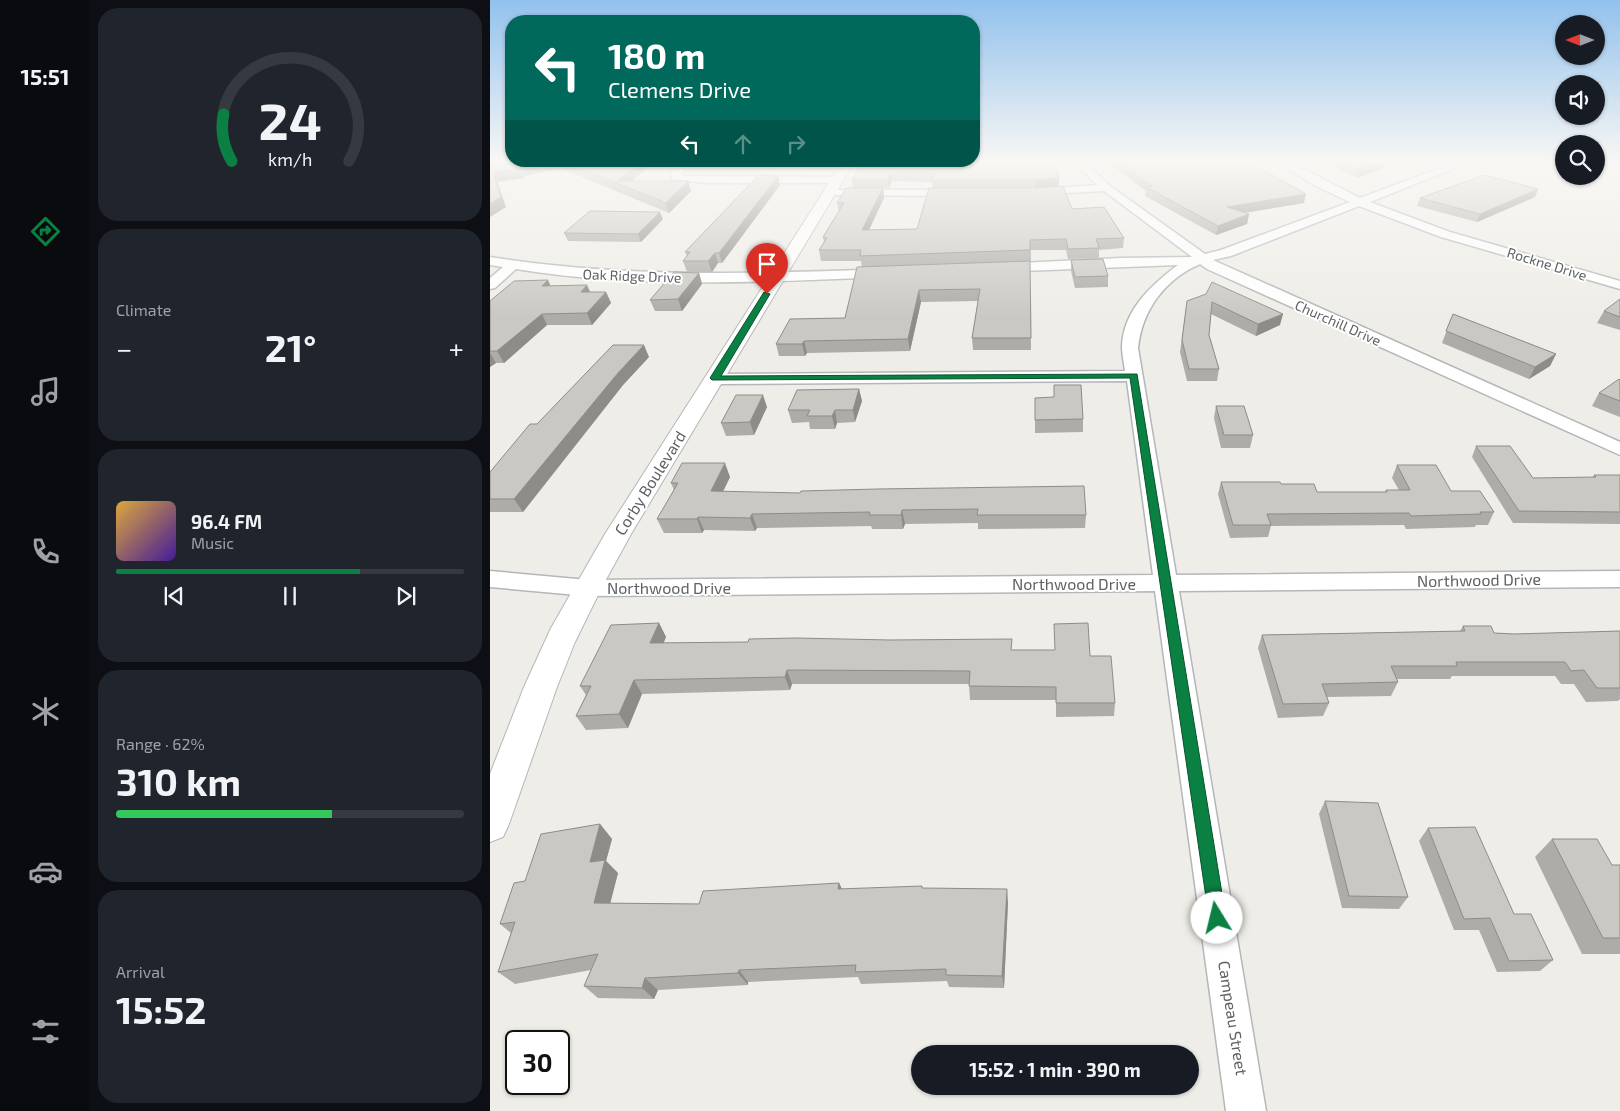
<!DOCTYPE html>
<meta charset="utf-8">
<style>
body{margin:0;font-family:"Exo 2",sans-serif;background:#20242c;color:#f1f3f6;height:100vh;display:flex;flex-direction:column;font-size:19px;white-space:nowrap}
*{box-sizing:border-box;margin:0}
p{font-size:16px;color:#9ea1a6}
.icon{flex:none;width:28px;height:28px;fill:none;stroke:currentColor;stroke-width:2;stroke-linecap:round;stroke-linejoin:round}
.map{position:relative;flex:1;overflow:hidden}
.panel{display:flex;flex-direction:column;gap:8px;padding:8px;background:#0d0f14;width:400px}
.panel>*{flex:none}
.banner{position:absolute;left:15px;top:15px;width:475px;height:152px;border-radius:20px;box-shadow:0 1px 4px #0004;background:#00695c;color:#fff;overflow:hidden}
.needle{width:32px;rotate:270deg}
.buttons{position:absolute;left:1065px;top:15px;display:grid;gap:10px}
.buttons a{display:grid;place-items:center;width:50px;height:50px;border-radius:50%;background:#171b24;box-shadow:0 1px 4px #0004;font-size:25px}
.speed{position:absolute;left:15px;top:1030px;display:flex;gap:10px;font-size:25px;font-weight:700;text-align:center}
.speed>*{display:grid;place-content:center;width:65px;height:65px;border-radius:50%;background:#171b24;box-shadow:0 1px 4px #0004;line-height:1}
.speed .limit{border:2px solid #111;border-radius:8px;background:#fff;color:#111}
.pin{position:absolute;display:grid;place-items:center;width:42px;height:42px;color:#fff;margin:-51px -21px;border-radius:50% 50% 50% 0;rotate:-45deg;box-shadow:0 0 5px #0007}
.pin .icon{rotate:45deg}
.me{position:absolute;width:55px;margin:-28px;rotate:351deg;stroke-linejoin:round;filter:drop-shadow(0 0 4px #0008)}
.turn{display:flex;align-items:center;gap:18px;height:105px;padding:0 20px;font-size:22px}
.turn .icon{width:65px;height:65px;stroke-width:2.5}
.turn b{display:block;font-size:35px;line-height:42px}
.lanes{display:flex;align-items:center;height:48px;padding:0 20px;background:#0003;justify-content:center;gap:25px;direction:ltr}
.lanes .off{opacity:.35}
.big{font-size:38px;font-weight:700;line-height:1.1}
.panel .card{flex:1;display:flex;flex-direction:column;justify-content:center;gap:8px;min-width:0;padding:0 18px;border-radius:20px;background:#20242c}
.panel .dial{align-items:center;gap:0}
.dial svg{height:130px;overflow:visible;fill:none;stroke:#363941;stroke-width:7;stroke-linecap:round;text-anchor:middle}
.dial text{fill:#f1f3f6;stroke:none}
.song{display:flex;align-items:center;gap:15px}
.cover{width:60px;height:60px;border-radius:8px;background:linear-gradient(135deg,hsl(40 70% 55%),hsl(260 70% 35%))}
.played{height:5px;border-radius:2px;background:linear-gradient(90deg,#0b8043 70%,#363941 70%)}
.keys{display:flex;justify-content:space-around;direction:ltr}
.heat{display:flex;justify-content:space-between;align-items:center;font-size:28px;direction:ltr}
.charge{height:8px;border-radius:4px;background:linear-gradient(90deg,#34c759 62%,#363941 0)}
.trip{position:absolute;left:421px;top:1045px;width:288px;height:50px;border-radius:25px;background:#171b24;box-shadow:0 1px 4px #0004;font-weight:700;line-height:50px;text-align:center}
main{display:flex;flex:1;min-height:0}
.tabs{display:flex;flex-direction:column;width:90px;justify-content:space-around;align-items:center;background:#090b0e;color:#9ea1a6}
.tabs .icon{width:35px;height:35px}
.tabs .on{color:#0b8043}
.tabs b{font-size:22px;color:#f1f3f6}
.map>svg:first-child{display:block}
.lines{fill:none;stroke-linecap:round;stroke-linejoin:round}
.minor-casing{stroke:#b4b6ba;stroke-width:3}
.tertiary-casing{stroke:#b4b6ba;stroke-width:2}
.minor{fill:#fff;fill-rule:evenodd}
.tertiary{fill:#fff;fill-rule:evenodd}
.wall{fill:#aeaca8}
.shaded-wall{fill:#8d8c88}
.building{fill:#cac8c3;stroke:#8d8c88}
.route{fill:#0b8043;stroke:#07532c}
.labels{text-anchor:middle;stroke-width:4;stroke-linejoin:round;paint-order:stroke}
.far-street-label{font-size:14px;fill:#5e6165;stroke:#fff}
.street-label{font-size:16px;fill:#5e6165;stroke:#fff}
</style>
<main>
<nav class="tabs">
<b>15:51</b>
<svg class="icon on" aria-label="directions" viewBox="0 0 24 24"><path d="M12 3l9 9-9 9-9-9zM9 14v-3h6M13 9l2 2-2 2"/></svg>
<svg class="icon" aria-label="music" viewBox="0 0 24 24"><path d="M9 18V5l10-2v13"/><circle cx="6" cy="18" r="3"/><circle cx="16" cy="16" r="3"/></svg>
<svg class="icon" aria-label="phone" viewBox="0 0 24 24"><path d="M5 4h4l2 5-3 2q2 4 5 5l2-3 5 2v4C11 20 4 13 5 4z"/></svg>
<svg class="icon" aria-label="climate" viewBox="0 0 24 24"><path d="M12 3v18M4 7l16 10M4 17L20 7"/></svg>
<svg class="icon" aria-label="car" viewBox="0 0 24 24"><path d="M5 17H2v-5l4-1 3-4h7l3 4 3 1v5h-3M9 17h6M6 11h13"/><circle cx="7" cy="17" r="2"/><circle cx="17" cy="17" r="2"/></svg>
<svg class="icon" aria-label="filters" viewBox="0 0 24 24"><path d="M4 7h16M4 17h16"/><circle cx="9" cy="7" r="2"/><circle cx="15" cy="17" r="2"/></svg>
</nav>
<section class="panel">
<div class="card dial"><svg viewBox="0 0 100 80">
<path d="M14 69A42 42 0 1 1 86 69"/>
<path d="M14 69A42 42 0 0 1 9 40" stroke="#0b8043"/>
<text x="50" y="56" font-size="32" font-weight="700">24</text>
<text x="50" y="72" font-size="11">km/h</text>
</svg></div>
<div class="card"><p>Climate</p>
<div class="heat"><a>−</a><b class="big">21°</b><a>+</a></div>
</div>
<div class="card">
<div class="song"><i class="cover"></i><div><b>96.4 FM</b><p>Music</p></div></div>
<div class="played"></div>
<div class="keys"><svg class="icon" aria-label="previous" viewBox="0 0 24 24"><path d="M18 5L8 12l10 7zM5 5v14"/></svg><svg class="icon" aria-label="pause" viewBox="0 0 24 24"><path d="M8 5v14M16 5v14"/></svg><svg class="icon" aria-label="next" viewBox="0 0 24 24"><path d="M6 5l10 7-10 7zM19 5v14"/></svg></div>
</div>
<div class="card"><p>Range · 62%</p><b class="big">310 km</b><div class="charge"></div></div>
<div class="card"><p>Arrival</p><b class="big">15:52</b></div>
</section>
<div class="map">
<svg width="1130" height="1111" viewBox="0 0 1130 1111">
<rect width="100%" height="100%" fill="#efede7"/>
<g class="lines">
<defs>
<g id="minor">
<polygon points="193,161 204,161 191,174 195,176 347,177 352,180 347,183 217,183 182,179 181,173"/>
<path d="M583,161H594L620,186L715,254L731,250L860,202L826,186L785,161H798L870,198L969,161H983L880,202L960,232L1130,281V289L951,237L869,206L741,256L723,260L1130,442V455L717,269L710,264C675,279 652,310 648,348L686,575L1130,571V587L689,591L776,1111H736L665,591L98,596L0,587V571L98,580L663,575L637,381L225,384L219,383L217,379L219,375L225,374L635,371C634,363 632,355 632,347C633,311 661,285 688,265L510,272L503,268L510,264L630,258L702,257L614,191L541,195L539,193L541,191L545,190L607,185Z"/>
<polygon points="339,190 468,190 474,193 468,196 335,195 333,193 335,191"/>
<path d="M0,257C135,278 260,274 396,269L403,273L396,277C273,282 148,289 26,269L5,288L0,289V278L13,267L0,265Z"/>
</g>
<polygon id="tertiary" points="353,161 365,161 141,534 112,587 85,642 67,687 19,824 13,837 0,842 0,774 34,687 61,628 115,534"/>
</defs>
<use href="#minor" class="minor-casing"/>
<use href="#tertiary" class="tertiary-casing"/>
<use href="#minor" class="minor"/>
<use href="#tertiary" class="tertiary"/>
</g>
<g class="wall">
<polygon points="0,161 165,161 142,181 198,181 201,191 179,213 70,168 34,176 34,178 7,182 16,207"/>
<polygon points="372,161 569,178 569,186 545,188 443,188 442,182 402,181 399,188 363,188 362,180"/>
<polygon points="618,161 757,161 814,203 754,213 759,214 757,224 726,235 655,196 656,191 628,170"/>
<polygon points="833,161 911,161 867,178"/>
<polygon points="290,185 232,263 228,263 222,272 197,272 193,261 197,256 195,252"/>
<polygon points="393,188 394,198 379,230 427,229 582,209 634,238 633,248 609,250 609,258 578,259 576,250 541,250 541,261 372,267 371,261 331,261 329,250 334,242 333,237 349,212 347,203"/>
<polygon points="1048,189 1045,197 987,222 927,206 930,198"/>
<polygon points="173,219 151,242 78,241 74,233"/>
<polygon points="581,260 618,276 618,287 585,288 581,271"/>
<polygon points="540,261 541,350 483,350 482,338 488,301 431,302 420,351 317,353 315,356 289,356 286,344 355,318 367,267"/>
<polygon points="209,273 212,284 192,311 165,311 160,300"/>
<polygon points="58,280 60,286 100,292 116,292 121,303 102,325 57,325 14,363 6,363 0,367 0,301"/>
<polygon points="716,294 790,325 766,336 721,314 719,335 729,369 727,381 697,381 690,352 697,301"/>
<polygon points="1130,299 1130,330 1107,323 1114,311"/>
<polygon points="963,314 1066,354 1060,366 1039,379 952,343"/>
<polygon points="159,357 133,385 33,512 0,512 0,472 47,424"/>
<polygon points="1130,380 1130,417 1102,406 1109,393"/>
<polygon points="369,389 372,401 365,422 347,423 345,429 320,429 319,422 302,423 298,410"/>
<polygon points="545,398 593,419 593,432 545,433"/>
<polygon points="726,406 763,435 760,448 731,448 724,418"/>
<polygon points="277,407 264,435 236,436 231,423"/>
<polygon points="986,446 1043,478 1102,478 1104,475 1130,475 1130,524 1023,523 982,457"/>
<polygon points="907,465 1004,512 998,525 986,525 985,527 916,529 914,525 781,526 778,537 740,538 728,494 731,482 791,484 827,492 895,492 896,490 909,490 902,478"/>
<polygon points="240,477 233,492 596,515 595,528 488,529 488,523 415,524 413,529 382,529 381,526 267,528 265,531 214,530 212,533 174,533 167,519 184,490 181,483"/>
<polygon points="169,623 176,637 173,643 522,650 600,656 625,703 624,716 566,717 566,700 480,700 479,684 302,684 300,690 152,694 138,728 96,730 86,716 96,695 90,686"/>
<polygon points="973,626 1004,633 1024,634 1130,631 1130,699 1128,701 1096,702 1084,684 1071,684 1065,676 962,676 960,679 907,679 908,682 901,696 837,697 839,703 833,716 788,718 768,648 772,635 970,631"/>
<polygon points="835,801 918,897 909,909 852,908 829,814"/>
<polygon points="110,824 122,839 116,861 128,873 120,903 209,904 349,883 352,889 433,888 518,902 514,988 459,987 457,981 371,984 368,977 258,982 258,985 168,990 164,999 108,998 94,986 101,970 25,984 8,972 21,933 10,924 35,881"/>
<polygon points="938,828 1024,914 1063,960 1050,971 1007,972 989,930 964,930 929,841"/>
<polygon points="1062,839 1122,865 1130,865 1130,954 1092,954 1045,857"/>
</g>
<g class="shaded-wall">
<polygon points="56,161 67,161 70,168 34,176 30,167"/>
<polygon points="151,161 165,161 135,187 127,181"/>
<polygon points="892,161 911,161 867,178 869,170"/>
<polygon points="30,168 34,178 7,182 16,207 0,217 0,204 3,172"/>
<polygon points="401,173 402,181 399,188 397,180"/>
<polygon points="288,176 290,185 232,263 229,253"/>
<polygon points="569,178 569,186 545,188 545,180"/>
<polygon points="198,181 201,191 179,213 176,203"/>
<polygon points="393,188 394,198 374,240 372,230"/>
<polygon points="1048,189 1045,197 987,222 990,214"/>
<polygon points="816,194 814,203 735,216 737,207"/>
<polygon points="170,212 173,219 151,242 148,234"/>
<polygon points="759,214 757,224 726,235 728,226"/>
<polygon points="225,253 228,263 222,272 218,261"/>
<polygon points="209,273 212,284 192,311 188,299"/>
<polygon points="58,280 63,292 52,286"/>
<polygon points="97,285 102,296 91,292"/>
<polygon points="429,290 431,302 420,351 418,339"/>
<polygon points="116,292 121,303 102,325 97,313"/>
<polygon points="52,314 57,325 14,363 7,351"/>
<polygon points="793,314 790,325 766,336 768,324"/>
<polygon points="314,341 317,353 315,356 312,344"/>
<polygon points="154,345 159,357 133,385 33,512 24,499 128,373"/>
<polygon points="0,353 6,363 0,367"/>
<polygon points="1066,354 1060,366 1039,379 1045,367"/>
<polygon points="369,389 372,401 365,422 363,410"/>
<polygon points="273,395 277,407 264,435 260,422"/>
<polygon points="345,410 347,423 345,429 342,416"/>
<polygon points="235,463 240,477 226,505 221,491"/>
<polygon points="412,510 415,524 413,529 411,515"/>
<polygon points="262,514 267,528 265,531 260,518"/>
<polygon points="208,517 214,530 212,533 207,519"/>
<polygon points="169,623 176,637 168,657 160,643"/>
<polygon points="297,670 302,684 300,690 295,677"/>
<polygon points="144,680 152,694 138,728 129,714"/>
<polygon points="110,824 122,839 116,861 128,873 117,916 104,903 100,862"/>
<polygon points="349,883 355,896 348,889"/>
<polygon points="517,889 518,902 514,988 512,976"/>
<polygon points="249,970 258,982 258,985 248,973"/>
<polygon points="155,978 168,990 164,999 152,988"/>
</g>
<g class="building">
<polygon points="0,161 56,161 30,167 30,168 3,172 11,197 0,204"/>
<polygon points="72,161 151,161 127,181 198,181 176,203"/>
<polygon points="372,161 560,161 564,168 566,168 569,178 545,180 442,180 444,173 401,173 397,180 362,180"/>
<polygon points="627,161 757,161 816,194 737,207 759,214 728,226 656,187 662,186"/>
<polygon points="851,161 892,161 869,170"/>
<polygon points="269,175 288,176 229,253 225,253 218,261 193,261 200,252 195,252"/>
<polygon points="994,175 1048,189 990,214 930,198"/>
<polygon points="573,186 582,209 614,207 634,238 606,239 609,248 578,249 576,239 540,240 540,250 370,256 371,250 329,250 337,238 333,237 354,203 347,203 356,188 393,188 372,230 427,229 439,188 545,188"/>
<polygon points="100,211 170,212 148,234 74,233"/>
<polygon points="613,259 618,276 585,277 581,260"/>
<polygon points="540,261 541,338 482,338 490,289 429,290 418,339 314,341 312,344 286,344 300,319 355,318 367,267"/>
<polygon points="184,272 209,273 188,299 160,300"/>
<polygon points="58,280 52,286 97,285 91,292 116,292 97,313 52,314 7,351 0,351 0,301 24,281"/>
<polygon points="722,282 793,314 768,324 722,302 719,335 729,369 699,369 692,340 697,301 716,294"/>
<polygon points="1130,299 1130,317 1114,311"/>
<polygon points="963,314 1066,354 1045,367 956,331"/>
<polygon points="123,345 154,345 128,373 24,499 0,499 0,472 40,424 47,424"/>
<polygon points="1129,379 1130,380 1130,401 1109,393"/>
<polygon points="564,385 591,385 593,419 545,420 545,398 564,397"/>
<polygon points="369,389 363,410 345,410 342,416 317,416 320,410 298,410 307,390"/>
<polygon points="246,395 273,395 260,422 231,423"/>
<polygon points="726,406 754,406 763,435 734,435"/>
<polygon points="986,446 1020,446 1043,478 1106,477 1104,475 1130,475 1130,512 1029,511"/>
<polygon points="192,463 235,463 221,491 310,493 311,491 387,489 594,486 596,515 487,515 488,509 412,510 411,515 379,515 380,512 262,514 260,518 208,517 207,519 167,519 188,483 181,483"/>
<polygon points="907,465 946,465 961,491 990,491 1004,512 990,512 991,514 921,516 919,513 777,514 781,525 743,525 731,482 790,482 791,484 824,484 827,492 897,492 896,490 920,490"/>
<polygon points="169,623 160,643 258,642 259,639 306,638 400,640 522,639 521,650 565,650 564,624 598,623 600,656 621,656 625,703 566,703 566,687 479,686 480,671 297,670 295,677 144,680 129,714 86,716 101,686 90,686 121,625"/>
<polygon points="973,626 1001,626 1004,633 1024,634 1130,631 1130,688 1107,688 1094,670 1081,671 1075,662 966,662 967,666 901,666 908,682 832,684 839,703 793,704 772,635 975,631"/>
<polygon points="835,801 888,803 918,897 859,896"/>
<polygon points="110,824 100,862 115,860 104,903 209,904 213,891 349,883 348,889 432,886 432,888 517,889 512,976 456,975 456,969 365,972 366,965 249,970 248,973 155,978 152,988 94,986 108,954 8,972 25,922 10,924 24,883 35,881 51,834"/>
<polygon points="985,827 1024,914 1041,914 1063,960 1019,961 1000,918 974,919 938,828"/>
<polygon points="1062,839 1107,839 1122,865 1130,865 1130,938 1113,938"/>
</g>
<linearGradient id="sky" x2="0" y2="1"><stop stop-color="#92c1ed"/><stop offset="0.51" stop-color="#f8f7f4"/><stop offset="1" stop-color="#f8f7f4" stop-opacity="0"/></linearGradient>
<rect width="1130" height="317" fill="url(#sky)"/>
<polygon class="route" points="274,292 280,294 231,376 647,374 736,918 733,924 727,927 721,924 719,918 640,378 222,380 220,378"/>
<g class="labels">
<g class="far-street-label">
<text transform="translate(1057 264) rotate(17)" y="5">Rockne Drive</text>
<text transform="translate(142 276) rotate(2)" y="5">Oak Ridge Drive</text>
<text transform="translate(848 323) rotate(24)" y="5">Churchill Drive</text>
</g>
<g class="street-label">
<text transform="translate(160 483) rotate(-58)" y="6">Corby Boulevard</text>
<text transform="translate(989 580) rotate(-1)" y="6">Northwood Drive</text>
<text x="584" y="590">Northwood Drive</text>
<text x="179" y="594">Northwood Drive</text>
<text transform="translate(743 1018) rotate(81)" y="6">Campeau Street</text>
</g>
</g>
</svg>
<div class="buttons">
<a><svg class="needle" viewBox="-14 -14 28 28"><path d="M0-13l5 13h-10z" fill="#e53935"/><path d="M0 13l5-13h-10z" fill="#9ea1a6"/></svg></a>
<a><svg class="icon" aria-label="sound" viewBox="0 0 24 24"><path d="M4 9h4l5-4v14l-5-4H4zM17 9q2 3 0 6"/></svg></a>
<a><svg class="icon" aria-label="search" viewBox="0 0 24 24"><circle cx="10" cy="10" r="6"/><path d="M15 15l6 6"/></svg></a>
</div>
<div class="speed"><div class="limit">30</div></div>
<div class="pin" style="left:277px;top:294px;background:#d93025"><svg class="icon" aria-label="arrive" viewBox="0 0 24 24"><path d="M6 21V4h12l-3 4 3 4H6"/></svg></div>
<svg class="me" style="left:727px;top:918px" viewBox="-20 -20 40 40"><circle r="19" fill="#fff"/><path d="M0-13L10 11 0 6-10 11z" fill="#0b8043"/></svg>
<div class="trip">15:52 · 1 min · 390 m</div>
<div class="banner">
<div class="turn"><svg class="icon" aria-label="left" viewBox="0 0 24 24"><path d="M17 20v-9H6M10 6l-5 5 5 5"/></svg><div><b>180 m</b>Clemens Drive</div></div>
<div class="lanes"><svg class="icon" aria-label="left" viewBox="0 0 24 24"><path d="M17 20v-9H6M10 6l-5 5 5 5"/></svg><svg class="icon off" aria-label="ahead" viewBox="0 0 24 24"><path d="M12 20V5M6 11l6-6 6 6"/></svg><svg class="icon off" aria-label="right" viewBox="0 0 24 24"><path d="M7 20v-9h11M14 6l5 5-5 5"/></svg></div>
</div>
</div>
</main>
